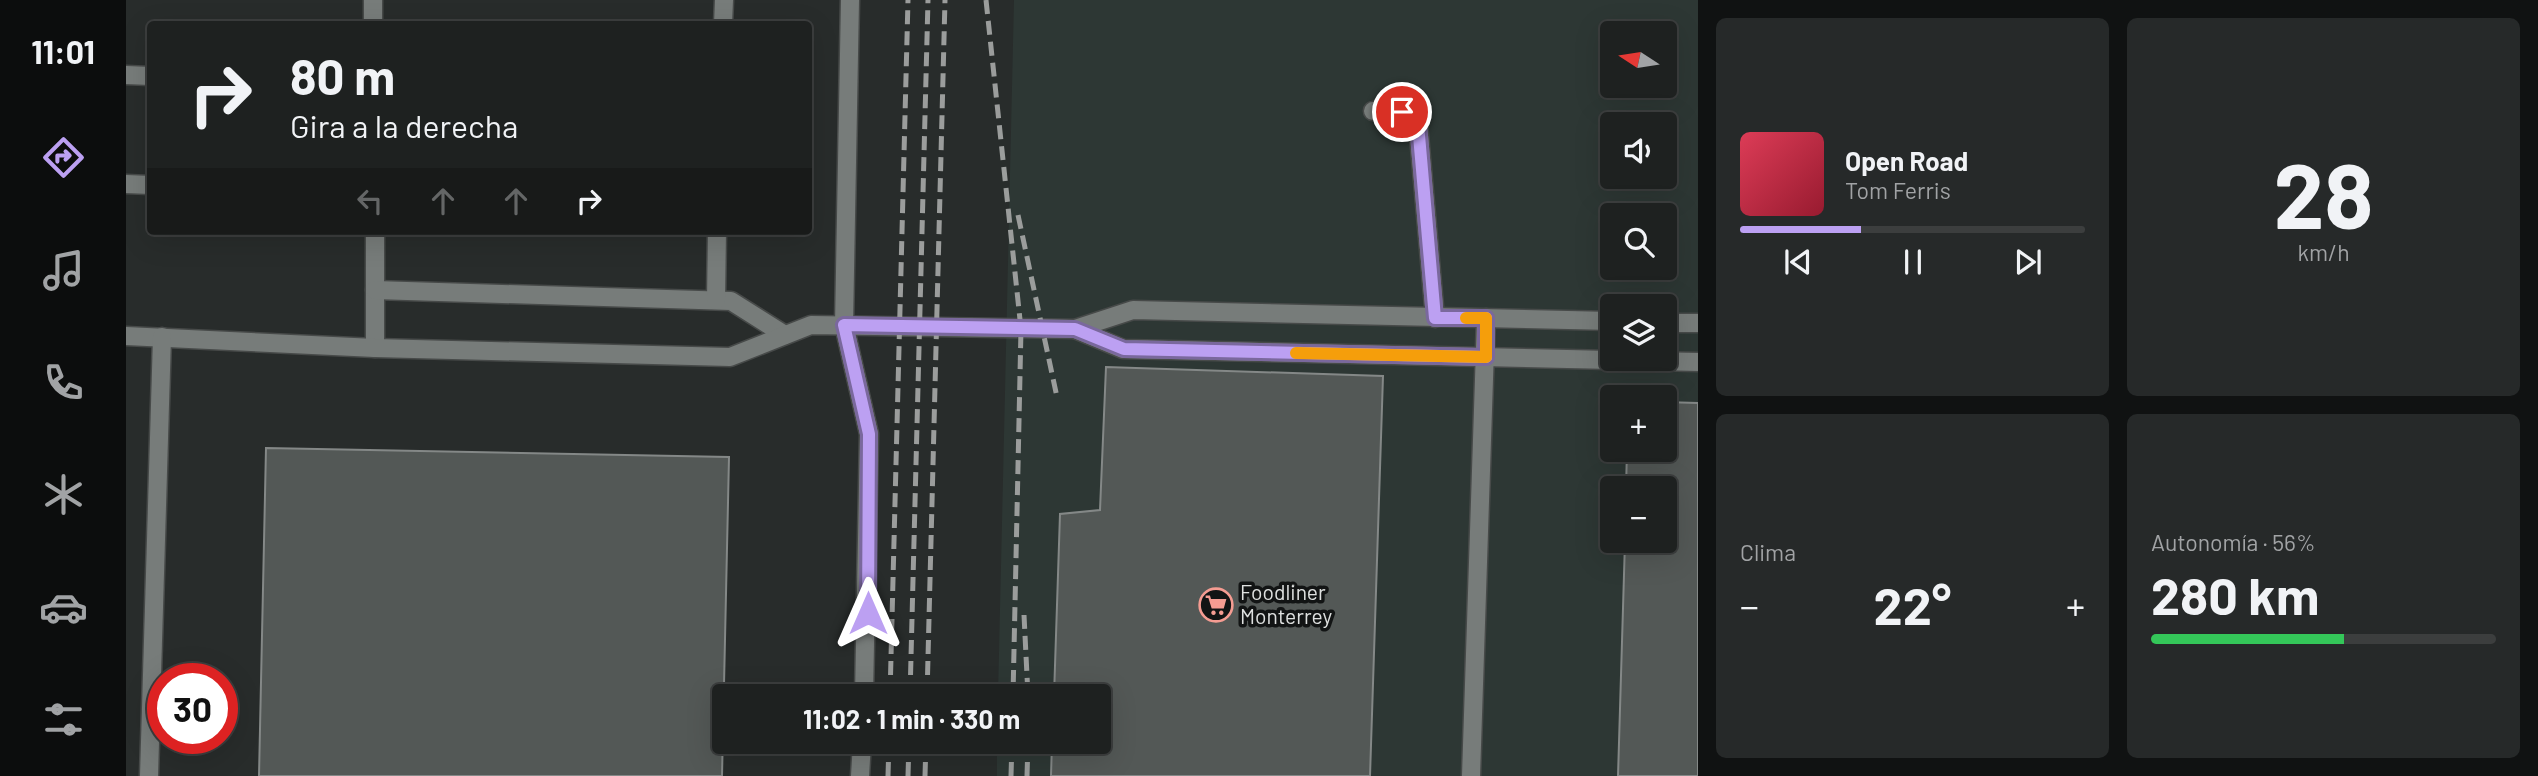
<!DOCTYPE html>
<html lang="es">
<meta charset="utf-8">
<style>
body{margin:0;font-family:Barlow,sans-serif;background:#262929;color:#f1f3f6;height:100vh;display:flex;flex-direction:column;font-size:26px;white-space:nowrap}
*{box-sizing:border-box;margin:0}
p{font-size:23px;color:#a1a3a5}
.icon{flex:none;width:38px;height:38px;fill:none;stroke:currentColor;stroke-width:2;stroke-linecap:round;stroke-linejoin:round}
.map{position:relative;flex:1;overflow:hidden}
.drawer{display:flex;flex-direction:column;gap:18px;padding:18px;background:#101212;width:840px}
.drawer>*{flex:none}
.guide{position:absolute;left:21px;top:21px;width:665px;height:214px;border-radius:7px;box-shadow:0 7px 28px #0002,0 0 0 2px #3c3e3e;background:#1e2120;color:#f1f3f6;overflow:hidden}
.needle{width:46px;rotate:282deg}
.buttons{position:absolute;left:1474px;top:21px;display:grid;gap:14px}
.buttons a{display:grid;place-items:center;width:77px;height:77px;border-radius:7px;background:#1e2120;box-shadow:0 7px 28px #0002,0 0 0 2px #3c3e3e;font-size:35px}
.speed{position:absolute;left:21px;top:663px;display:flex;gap:14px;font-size:35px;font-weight:700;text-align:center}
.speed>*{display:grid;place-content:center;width:91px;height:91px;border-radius:50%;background:#1e2120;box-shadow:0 7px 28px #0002,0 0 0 2px #3c3e3e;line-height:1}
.speed .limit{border:10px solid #d22;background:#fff;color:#111}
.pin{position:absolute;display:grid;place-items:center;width:60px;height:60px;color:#fff;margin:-30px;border:4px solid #fff;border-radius:50%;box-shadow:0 2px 7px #0007}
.me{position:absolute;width:77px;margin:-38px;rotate:0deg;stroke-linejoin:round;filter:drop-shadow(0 0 5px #0008)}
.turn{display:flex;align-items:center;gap:24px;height:147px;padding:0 28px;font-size:32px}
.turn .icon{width:91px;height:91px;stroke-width:2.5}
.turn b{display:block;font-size:49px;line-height:60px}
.lanes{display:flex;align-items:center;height:66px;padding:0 28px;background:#0003;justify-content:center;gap:35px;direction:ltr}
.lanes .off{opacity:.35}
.big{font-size:52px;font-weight:700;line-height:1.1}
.drawer .widget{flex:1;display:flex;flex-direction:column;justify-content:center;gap:10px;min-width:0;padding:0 24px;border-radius:10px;background:#262929}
.drawer .dial{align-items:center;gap:0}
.dial b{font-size:91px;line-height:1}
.song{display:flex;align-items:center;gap:21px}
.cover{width:84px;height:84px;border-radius:10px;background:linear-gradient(135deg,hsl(350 70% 55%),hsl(350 70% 35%))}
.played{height:7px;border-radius:4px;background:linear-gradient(90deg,#bca0f2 35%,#3c3e3e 35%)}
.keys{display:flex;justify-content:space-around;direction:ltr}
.heat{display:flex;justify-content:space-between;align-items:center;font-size:38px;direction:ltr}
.charge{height:10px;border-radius:5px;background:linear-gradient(90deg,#34c759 56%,#3c3e3e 0)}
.drawer .tiles{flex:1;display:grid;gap:18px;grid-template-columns:repeat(2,1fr)}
.trip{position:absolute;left:586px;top:684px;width:399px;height:70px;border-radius:7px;background:#1e2120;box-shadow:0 7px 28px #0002,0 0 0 2px #3c3e3e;font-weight:700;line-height:70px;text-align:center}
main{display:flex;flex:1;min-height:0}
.tab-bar{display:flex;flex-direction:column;width:126px;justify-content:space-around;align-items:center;background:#0c0d0d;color:#a1a3a5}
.tab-bar .icon{width:49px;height:49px}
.tab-bar .current{color:#bca0f2}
.tab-bar b{font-size:32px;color:#f1f3f6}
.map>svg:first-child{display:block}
.built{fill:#2d3734;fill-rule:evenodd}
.building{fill:#535856;stroke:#848887;stroke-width:2}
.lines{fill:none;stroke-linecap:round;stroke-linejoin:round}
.minor-casing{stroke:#474a49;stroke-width:21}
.minor{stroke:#777c7a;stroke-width:18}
.rail{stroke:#9b9d9c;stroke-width:5;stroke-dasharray:14 7;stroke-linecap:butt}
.route-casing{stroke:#7a689d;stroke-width:18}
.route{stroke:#bca0f2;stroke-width:12}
.slow{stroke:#f59e0b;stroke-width:12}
.labels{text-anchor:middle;stroke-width:7;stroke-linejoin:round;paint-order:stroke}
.poi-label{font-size:21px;fill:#dfe1e0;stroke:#121414;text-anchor:start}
</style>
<main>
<nav class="tab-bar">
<b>11:01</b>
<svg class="icon current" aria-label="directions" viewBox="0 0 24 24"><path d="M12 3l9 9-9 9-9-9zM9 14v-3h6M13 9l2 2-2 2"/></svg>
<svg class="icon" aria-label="music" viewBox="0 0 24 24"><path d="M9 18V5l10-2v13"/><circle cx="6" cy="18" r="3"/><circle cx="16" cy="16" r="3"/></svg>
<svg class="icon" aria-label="phone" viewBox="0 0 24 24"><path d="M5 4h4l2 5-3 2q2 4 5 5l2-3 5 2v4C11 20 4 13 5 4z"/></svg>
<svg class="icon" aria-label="climate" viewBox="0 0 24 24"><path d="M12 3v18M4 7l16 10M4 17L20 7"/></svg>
<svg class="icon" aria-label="car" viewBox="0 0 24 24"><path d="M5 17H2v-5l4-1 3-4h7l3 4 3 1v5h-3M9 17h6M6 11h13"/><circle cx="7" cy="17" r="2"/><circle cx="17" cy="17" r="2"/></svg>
<svg class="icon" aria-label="filters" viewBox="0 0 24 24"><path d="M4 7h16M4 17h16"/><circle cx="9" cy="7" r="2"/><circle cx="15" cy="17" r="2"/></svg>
</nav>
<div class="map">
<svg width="1572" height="776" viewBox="0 0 1572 776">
<rect width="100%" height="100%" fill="#282c2b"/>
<path class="built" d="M888,0H1572V776H871V742H973V696H872ZM1486,33H1538V86H1486ZM1486,124H1538V177H1486ZM1486,215H1538V268H1486ZM1486,306H1538V359H1486ZM1486,397H1538V450H1486ZM1486,488H1538V541H1486Z"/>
<g class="building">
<polygon points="980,367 1257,376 1244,776 925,776 926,742 973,742 973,696 928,696 934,514 974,510"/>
<polygon points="1538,402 1572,403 1572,776 1492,776 1499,541 1538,541 1538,488 1500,488 1501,450 1538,450"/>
<polygon points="140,448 603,457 596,776 133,776"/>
</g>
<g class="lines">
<defs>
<g id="minor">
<polyline points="247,0 247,24"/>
<polyline points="724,0 718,325 743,434 738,696"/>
<polyline points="597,24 598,0"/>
<polyline points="0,75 24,76"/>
<polyline points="1247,111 1276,112 1292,124 1309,318"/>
<polyline points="0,184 24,185"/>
<polyline points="249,231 249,348"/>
<polyline points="249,290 605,301 659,335"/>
<polyline points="590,300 591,231"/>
<polyline points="1538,323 1572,323"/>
<polyline points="949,329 997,349 1572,362"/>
<polyline points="0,336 249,348 604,357 685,325 949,329 1007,310 1486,321"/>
<polyline points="23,776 36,337"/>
<polyline points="734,776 736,742"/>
<polyline points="1345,776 1360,318"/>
</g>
</defs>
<use href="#minor" class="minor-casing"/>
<use href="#minor" class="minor"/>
<g class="rail">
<polyline points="860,0 895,329 887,696"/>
<polyline points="892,215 931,397"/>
<polyline points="898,615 902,696"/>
<polyline points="764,696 782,0"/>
<polyline points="784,696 802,0"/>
<polyline points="801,696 819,0"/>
<polyline points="762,776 763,742"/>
<polyline points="782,776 783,742"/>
<polyline points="799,776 800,742"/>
<polyline points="885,776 886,742"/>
<polyline points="901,776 902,742"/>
</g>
</g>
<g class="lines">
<defs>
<polyline id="route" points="742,613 743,434 718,325 949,329 998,349 1360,357 1360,318 1309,318 1292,124 1276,112"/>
</defs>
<use href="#route" class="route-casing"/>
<use href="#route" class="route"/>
<polyline class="slow" points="1170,353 1360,357 1360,318 1340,318"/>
</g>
<defs>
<symbol id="supermarket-ring" viewBox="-11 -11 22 22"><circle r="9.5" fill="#121414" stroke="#f59c92" stroke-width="1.5"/><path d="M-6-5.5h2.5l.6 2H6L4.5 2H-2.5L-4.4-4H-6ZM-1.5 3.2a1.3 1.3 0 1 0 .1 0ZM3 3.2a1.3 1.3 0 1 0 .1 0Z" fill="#f59c92"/></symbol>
</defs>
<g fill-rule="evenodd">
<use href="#supermarket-ring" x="1071" y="586" width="38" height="38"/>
</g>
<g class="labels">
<g class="poi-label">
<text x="1114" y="600">Foodliner<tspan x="1114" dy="24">Monterrey</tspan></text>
</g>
</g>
</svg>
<div class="buttons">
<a><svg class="needle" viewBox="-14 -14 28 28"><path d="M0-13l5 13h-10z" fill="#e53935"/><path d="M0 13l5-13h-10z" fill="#a1a3a5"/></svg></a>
<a><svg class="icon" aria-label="sound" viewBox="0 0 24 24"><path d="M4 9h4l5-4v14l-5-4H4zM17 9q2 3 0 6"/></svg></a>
<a><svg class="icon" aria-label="search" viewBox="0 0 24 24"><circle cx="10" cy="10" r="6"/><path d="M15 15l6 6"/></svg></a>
<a><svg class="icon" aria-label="layers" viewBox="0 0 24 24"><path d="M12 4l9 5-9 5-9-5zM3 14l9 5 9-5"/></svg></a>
<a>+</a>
<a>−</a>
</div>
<div class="speed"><div class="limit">30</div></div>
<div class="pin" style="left:1276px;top:112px;background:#d93025"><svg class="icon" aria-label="arrive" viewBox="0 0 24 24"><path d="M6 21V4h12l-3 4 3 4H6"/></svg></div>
<svg class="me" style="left:742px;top:613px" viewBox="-20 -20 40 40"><path d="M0-17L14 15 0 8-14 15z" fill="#bca0f2" stroke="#fff" stroke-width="4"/></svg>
<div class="trip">11:02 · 1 min · 330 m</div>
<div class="guide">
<div class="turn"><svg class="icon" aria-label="right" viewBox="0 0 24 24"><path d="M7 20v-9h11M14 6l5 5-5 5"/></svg><div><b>80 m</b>Gira a la derecha</div></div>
<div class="lanes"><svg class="icon off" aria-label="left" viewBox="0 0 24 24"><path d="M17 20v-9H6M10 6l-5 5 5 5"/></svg><svg class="icon off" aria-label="ahead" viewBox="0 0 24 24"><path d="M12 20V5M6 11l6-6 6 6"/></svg><svg class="icon off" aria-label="ahead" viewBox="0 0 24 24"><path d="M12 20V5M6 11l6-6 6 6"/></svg><svg class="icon" aria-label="right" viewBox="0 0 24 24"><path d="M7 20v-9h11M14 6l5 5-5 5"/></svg></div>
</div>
</div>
<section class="drawer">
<div class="tiles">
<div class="widget">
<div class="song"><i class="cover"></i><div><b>Open Road</b><p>Tom Ferris</p></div></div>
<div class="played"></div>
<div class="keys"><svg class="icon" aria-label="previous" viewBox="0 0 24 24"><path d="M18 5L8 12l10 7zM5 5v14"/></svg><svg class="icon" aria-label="pause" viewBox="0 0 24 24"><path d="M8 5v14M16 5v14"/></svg><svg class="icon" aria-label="next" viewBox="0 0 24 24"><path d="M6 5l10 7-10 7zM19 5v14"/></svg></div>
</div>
<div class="widget dial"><b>28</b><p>km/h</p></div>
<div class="widget"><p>Clima</p>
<div class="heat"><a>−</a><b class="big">22°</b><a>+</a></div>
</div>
<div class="widget"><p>Autonomía · 56%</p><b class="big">280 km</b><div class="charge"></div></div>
</div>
</section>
</main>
